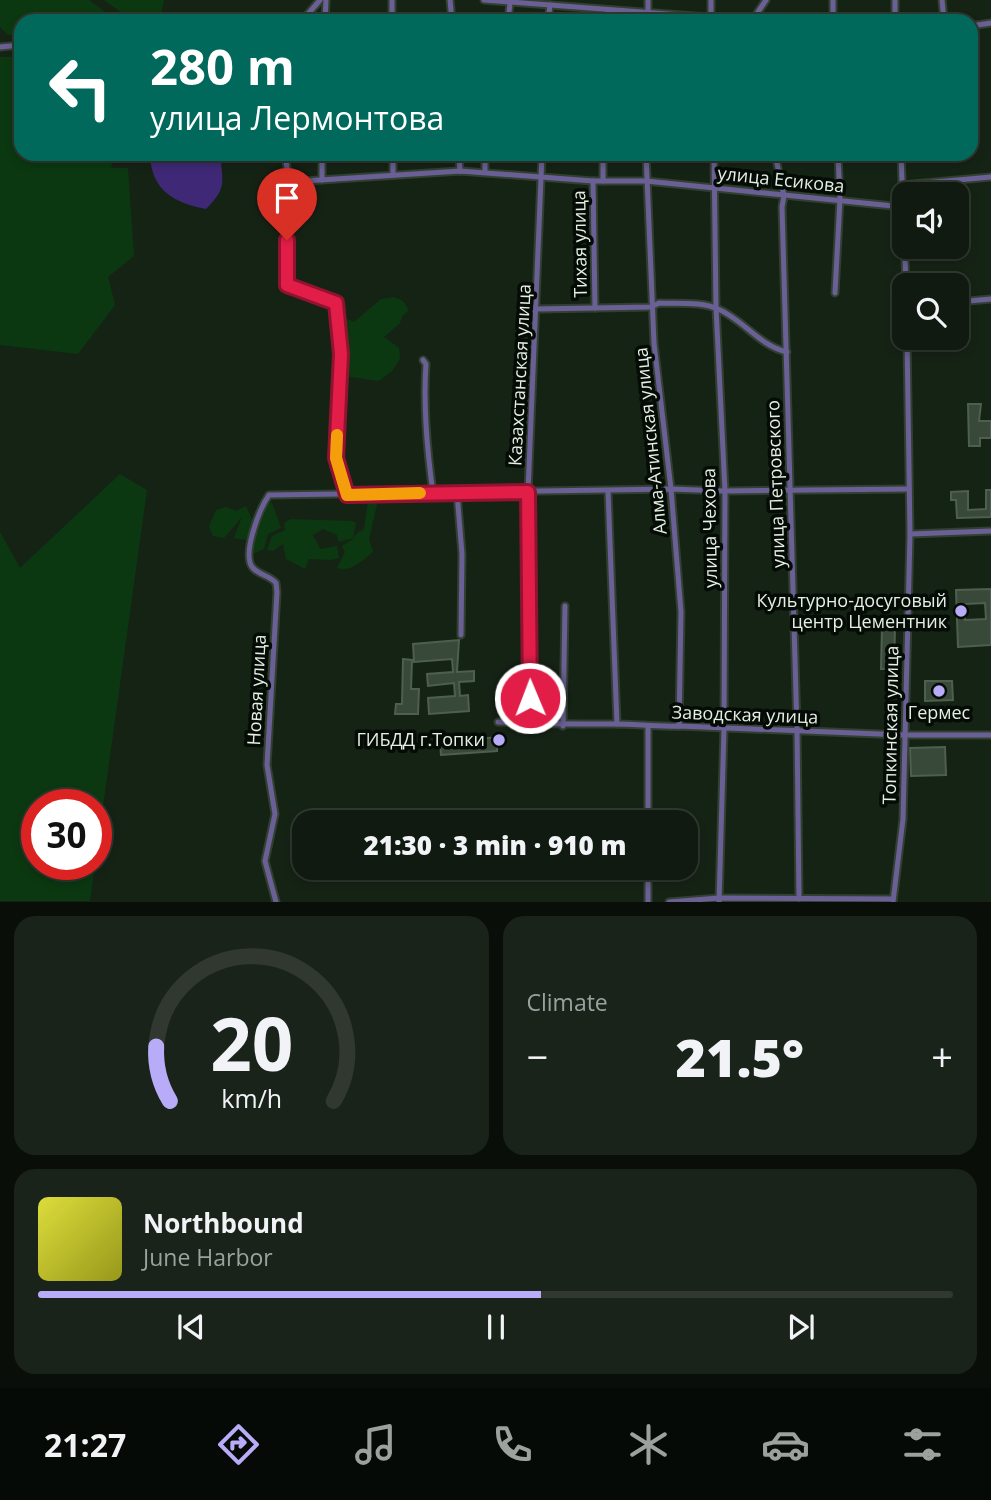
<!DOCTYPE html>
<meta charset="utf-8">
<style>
body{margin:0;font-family:"Open Sans",sans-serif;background:#192319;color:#f1f3f6;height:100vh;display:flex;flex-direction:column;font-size:26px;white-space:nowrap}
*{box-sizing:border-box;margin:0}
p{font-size:23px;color:#9ca19f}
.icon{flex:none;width:38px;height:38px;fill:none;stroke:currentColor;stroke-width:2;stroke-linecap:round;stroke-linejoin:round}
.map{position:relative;height:902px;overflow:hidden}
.side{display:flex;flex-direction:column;gap:14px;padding:14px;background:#090e09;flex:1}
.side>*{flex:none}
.top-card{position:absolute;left:14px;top:14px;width:964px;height:147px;border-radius:21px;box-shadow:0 4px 10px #0003,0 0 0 2px #303830;background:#00695c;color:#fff;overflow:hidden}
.fabs{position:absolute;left:892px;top:182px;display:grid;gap:14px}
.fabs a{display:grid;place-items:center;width:77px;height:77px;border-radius:14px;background:#101a10;box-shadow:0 4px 10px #0003,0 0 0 2px #303830;font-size:35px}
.speed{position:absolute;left:21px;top:789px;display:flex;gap:14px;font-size:35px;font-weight:700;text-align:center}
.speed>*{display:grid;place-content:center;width:91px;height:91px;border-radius:50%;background:#101a10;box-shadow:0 4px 10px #0003,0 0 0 2px #303830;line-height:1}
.speed .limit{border:10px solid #d22;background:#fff;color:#111}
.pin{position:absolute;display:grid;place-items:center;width:60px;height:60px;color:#fff;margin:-72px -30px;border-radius:50% 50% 50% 0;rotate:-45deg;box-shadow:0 0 7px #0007}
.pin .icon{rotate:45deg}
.me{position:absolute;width:77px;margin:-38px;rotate:359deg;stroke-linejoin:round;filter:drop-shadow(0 0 5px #0008)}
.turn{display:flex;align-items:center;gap:24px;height:147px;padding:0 21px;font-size:32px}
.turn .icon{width:91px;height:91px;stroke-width:2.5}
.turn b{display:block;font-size:49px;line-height:60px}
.big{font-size:52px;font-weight:800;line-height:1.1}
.side .tile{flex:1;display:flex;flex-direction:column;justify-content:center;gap:10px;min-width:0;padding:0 24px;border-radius:21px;background:#192319}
.side .dial{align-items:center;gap:0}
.dial svg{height:182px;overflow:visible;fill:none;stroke:#303830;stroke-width:7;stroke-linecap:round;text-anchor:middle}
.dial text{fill:#f1f3f6;stroke:none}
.song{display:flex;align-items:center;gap:21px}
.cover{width:84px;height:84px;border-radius:10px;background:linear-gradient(135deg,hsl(60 70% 55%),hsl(60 70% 35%))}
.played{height:7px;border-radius:4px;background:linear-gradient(90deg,#b8abf7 55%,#303830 55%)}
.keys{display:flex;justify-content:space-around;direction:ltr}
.heat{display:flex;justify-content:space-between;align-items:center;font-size:38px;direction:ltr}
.side .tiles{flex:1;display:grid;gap:14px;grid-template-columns:1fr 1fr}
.tile:last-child{grid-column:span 2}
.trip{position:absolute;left:292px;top:810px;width:406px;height:70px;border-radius:21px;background:#101a10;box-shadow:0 4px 10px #0003,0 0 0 2px #303830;font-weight:800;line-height:70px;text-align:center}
.menu{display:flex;height:112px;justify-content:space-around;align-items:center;background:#060a06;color:#9ca19f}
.menu .icon{width:49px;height:49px}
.menu .current{color:#b8abf7}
.menu b{font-size:32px;color:#f1f3f6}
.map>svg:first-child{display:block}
.green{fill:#0b3811}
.water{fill:#3f2976}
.building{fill:#394939;stroke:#4f5f4f;stroke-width:2;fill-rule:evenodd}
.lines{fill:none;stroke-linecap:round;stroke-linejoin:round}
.minor-casing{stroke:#324032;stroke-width:9}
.minor{stroke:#6a6095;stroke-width:5}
.route-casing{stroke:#92132f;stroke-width:18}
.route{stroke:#e11d48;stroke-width:12}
.slow{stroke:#f59e0b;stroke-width:12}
.poi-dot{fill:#b8abf7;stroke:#050b05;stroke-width:2.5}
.labels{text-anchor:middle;stroke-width:7;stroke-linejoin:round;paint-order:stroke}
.street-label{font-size:18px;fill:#e5efe5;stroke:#050b05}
.poi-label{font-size:18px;fill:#e5efe5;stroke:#050b05;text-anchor:end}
</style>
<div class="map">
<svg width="991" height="902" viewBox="0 0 991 902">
<rect width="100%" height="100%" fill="#152315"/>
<g class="green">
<polygon points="0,0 89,0 112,17 112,21 62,16 60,21 21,21 21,34 8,35 0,27"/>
<path d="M104,0H164L160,18C137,27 122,13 104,0Z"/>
<polygon points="0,57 21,57 21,154 115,154 111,168 128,168 134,256 108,277 115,305 78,354 0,345"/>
<polygon points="394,297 403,301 409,310 402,316 400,323 384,337 399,348 400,359 392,371 379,381 344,376 345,318 354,322 381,299"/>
<polygon points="120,474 147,490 96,857 96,805 37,805 37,864 95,865 90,901 0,901 0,532 20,568"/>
<path d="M374,498L378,500L369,539L373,552C363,560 350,573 337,568L345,552L342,546L353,539L357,533L364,529L368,502Z"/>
<polygon points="272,503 281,528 268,534 264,549 253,554 255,539 268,504"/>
<polygon points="246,506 253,522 246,540 234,538 242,517 224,538 213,536 209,526 216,510 226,507 236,511"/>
<polygon points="291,519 352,521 356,523 353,538 339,542 337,535 323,529 313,535 320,549 337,546 339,558 331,560 309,559 305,569 286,559 283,544 273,551 267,550 272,536 285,530 284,523"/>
</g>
<path class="water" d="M221,154C221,182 229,186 206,209C174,203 151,190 150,154Z"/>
<g class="building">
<polygon points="968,404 981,404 979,421 991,421 991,438 980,438 980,446 969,446"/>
<polygon points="986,490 991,490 991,517 957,518 956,500 951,500 951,492 968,491 968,510 986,509"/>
<path d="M991,589V645L958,647L956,590ZM985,603L986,619L965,620V604Z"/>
<polygon points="882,627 895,627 894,669 881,669"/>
<polygon points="459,640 457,672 474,671 474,681 459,682 460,696 468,695 469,711 429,714 428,698 455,696 454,683 428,686 427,674 453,672 452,659 414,662 413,644"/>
<polygon points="403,659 412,660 411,689 419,689 418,714 395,714 396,704 402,704"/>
<polygon points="925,681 952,681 953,700 925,701"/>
<polygon points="502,737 502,746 497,746 497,751 441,755 440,741"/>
<polygon points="945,747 946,775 911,776 910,748"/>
</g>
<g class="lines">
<defs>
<g id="minor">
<polyline points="392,0 392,21"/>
<polyline points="450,0 452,21"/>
<polyline points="484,0 760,21"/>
<polyline points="711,0 711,21"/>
<polyline points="942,0 944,21"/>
<polyline points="302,21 320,0"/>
<polyline points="325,21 326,0"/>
<polyline points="508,21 510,3"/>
<polyline points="548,21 550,5"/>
<polyline points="608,21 608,10"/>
<polyline points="648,21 648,0"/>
<polyline points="752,21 766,0"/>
<polyline points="833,21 833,0"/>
<polyline points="895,21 895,0"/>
<polyline points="971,26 991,23"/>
<polyline points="0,47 21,45"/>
<polyline points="285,154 289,182 287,285 336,303 341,354 336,459 347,495"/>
<polyline points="322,154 322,180"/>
<polyline points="393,154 393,175"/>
<polyline points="459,154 460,171"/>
<polyline points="485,154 485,171"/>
<polyline points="646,154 654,343 671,489 681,612 679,726"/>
<polyline points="714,154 716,307 725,491 724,729 719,902"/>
<polyline points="775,154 784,196 782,207 797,729 799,899"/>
<polyline points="901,154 906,285"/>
<polyline points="593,181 595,308"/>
<polyline points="603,181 603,154"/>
<polyline points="289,182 460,171 593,181 646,181 903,207"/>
<polyline points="902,185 991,177"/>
<polyline points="835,293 840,199 838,154"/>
<polyline points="957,302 991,299"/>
<path d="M537,309L651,307L659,303C676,304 702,301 718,309C744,320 758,345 787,352"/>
<path d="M423,360L426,364C423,407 427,450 433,493"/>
<polyline points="608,491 617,724"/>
<polyline points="457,493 462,554 461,635"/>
<polyline points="910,534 991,531"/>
<path d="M498,722C537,724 575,724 614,724C636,724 657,727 679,726L904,735H991"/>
<polyline points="530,724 528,492 542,154"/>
<polyline points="563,726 565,606"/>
<polyline points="648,728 648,822"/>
<polyline points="648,868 648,902"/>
<path d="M276,902L265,861L275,814L267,765L277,592L276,583C269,575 259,575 253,568C241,555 260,508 269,495L671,489L725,491L909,489"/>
<polyline points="669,902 719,898 892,899"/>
<polyline points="893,902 903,819 910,534 907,338"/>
</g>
</defs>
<use href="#minor" class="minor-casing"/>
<use href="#minor" class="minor"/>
</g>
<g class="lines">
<defs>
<polyline id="route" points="287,240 287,285 336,303 341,354 336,458 347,495 528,492 530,698"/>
</defs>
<use href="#route" class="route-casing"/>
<use href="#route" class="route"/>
<polyline class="slow" points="337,435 336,458 347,495 420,493"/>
</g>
<g class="poi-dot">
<circle cx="961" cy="611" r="7"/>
<circle cx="939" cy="691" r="7"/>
<circle cx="499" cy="740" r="7"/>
</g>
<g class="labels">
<g class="street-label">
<text transform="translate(781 180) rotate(6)" y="6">улица Есикова</text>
<text transform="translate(580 244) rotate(-91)" y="6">Тихая улица</text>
<text transform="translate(520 375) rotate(-87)" y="6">Казахстанская улица</text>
<text transform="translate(651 441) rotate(-96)" y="6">Алма-Атинская улица</text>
<text transform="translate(776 484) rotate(-92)" y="6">улица Петровского</text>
<text transform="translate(710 528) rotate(-91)" y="6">улица Чехова</text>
<text transform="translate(257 690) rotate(-87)" y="6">Новая улица</text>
<text transform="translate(745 715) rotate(2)" y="6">Заводская улица</text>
<text transform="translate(891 725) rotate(-89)" y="6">Топкинская улица</text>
</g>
<g class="poi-label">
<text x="947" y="607">Культурно-досуговый<tspan x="947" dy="21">центр Цементник</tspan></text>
<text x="939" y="719" text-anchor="middle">Гермес</text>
<text x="485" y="746">ГИБДД г.Топки</text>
</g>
</g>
</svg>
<div class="fabs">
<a><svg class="icon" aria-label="sound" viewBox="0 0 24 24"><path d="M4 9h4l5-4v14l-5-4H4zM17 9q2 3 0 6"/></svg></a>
<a><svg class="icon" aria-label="search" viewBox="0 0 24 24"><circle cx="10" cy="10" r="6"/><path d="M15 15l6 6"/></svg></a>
</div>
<div class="speed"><div class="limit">30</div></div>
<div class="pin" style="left:287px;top:240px;background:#d93025"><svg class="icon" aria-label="arrive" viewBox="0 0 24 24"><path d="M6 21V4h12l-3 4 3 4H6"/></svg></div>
<svg class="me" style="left:530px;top:698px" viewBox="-20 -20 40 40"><circle r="17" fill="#e11d48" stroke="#fff" stroke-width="3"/><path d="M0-11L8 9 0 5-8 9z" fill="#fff"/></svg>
<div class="trip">21:30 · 3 min · 910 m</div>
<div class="top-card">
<div class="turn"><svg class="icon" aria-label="left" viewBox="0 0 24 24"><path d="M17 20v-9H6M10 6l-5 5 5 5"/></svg><div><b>280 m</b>улица Лермонтова</div></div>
</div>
</div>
<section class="side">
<div class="tiles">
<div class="tile dial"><svg viewBox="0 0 100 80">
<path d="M14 69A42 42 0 1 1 86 69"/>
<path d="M14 69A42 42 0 0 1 8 45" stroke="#b8abf7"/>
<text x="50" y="56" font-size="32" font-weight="700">20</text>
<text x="50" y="72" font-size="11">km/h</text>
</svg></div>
<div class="tile"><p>Climate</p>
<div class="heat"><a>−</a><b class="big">21.5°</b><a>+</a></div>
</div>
<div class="tile">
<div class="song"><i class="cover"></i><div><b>Northbound</b><p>June Harbor</p></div></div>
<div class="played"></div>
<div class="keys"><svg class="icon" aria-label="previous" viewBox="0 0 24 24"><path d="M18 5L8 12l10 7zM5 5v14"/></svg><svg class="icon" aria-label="pause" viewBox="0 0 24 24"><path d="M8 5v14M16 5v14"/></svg><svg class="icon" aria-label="next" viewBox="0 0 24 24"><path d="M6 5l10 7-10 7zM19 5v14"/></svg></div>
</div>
</div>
</section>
<nav class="menu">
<b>21:27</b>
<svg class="icon current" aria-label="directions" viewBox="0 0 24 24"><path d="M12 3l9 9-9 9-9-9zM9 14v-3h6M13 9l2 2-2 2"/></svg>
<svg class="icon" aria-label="music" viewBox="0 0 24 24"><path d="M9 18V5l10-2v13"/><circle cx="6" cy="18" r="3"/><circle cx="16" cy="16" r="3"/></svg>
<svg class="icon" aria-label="phone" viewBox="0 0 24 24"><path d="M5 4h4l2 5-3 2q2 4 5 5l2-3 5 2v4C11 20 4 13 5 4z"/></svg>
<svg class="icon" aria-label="climate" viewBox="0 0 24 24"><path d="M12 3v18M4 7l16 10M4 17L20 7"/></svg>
<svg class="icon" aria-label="car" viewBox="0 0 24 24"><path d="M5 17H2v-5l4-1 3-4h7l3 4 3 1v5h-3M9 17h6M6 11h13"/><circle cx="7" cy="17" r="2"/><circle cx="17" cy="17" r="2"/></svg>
<svg class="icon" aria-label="filters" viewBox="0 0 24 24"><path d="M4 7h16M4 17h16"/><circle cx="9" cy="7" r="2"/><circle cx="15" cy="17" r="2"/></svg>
</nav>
